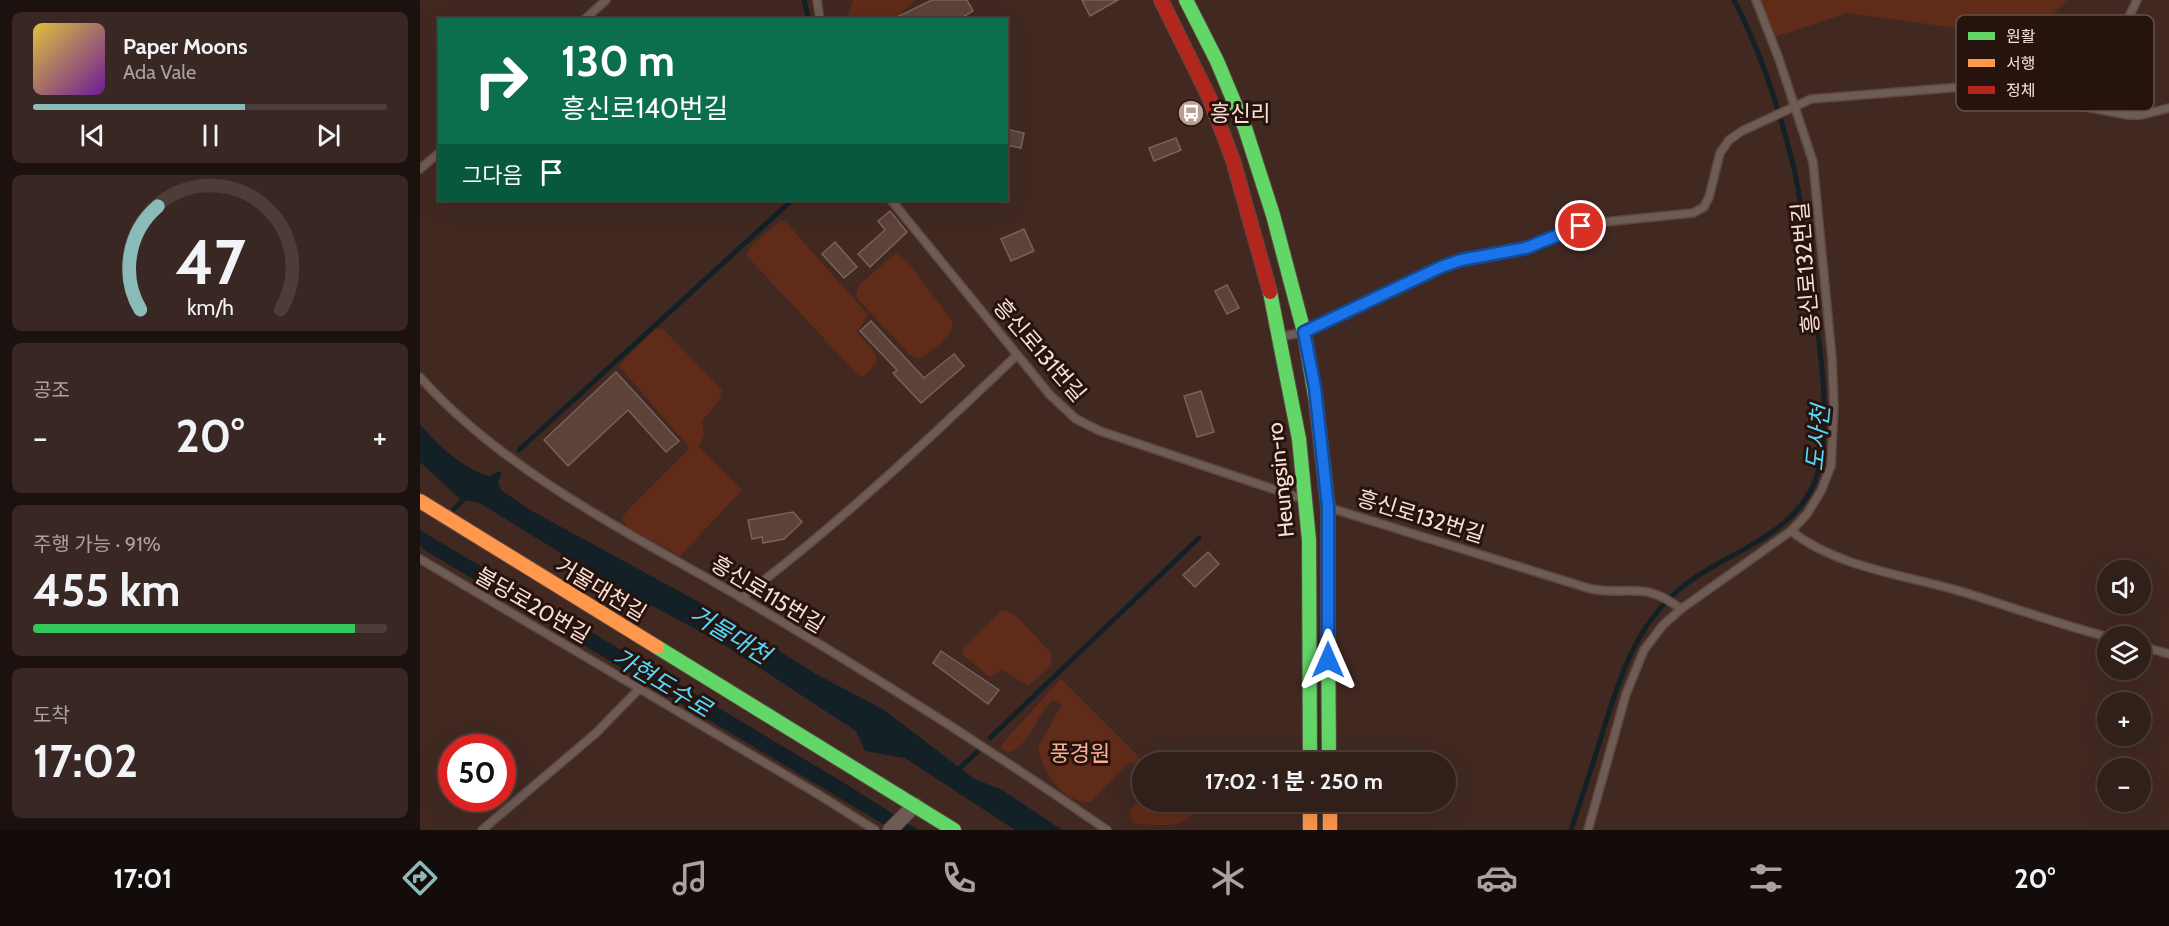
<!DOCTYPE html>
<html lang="ko">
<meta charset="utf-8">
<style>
body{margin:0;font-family:Cabin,"Noto Sans KR",sans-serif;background:#392723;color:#f1f3f6;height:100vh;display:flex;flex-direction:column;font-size:22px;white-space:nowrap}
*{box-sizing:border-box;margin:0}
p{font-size:20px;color:#a8a2a2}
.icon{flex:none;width:33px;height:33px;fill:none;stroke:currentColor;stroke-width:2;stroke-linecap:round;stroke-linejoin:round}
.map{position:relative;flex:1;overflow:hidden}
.side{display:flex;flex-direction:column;gap:12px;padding:12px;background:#1b110e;width:420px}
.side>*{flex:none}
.banner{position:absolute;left:18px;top:18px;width:570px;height:183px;border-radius:0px;box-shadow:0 6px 24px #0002,0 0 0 2px #4c3d39;background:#0b6e4f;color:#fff;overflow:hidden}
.buttons{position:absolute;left:1677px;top:560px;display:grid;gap:12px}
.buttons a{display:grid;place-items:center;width:54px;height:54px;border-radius:50%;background:#311f1a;box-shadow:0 6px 24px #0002,0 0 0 2px #4c3d39;font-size:30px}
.speed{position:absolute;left:18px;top:734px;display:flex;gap:12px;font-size:30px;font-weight:700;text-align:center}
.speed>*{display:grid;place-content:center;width:78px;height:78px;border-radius:50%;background:#311f1a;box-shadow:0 6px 24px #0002,0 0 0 2px #4c3d39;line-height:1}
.speed .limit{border:9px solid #d22;background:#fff;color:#111}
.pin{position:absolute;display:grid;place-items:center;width:51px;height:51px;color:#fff;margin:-26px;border:3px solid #fff;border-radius:50%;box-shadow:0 2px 6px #0007}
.me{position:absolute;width:66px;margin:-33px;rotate:0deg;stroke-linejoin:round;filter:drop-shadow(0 0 4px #0008)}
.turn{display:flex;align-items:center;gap:21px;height:126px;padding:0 24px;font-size:27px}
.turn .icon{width:78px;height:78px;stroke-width:2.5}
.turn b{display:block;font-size:42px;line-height:51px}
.then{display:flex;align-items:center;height:57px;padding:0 24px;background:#0003;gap:12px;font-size:22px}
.big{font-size:45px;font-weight:700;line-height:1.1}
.side .widget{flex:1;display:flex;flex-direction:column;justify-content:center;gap:9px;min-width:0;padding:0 21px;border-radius:9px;background:#392723}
.side .dial{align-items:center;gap:0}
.dial svg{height:156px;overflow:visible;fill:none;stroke:#4c3d39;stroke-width:7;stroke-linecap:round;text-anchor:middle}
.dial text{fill:#f1f3f6;stroke:none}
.song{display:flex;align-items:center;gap:18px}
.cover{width:72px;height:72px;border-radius:9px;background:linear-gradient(135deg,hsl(50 70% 55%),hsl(280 70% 35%))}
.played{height:6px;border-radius:3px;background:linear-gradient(90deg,#8bbbb9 60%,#4c3d39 60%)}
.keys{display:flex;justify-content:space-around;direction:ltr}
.heat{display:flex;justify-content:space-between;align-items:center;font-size:33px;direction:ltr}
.charge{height:9px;border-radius:4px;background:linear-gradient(90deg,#34c759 91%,#4c3d39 0)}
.trip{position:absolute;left:712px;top:752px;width:324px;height:60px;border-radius:30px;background:#311f1a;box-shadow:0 6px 24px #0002,0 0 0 2px #4c3d39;font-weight:700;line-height:60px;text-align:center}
.tabs{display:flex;height:96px;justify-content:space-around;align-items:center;background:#140c0a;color:#a8a2a2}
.tabs .icon{width:42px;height:42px}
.tabs .selected{color:#8bbbb9}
.tabs b{font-size:27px;color:#f1f3f6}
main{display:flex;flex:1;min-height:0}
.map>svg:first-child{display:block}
.green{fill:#602b18}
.water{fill:#132025}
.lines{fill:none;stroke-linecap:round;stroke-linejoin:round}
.stream{stroke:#132025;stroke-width:5}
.building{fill:#5d4238;stroke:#77625c;stroke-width:1.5}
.lane-casing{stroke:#5d4842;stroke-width:10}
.street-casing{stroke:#5d4842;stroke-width:16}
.fast-casing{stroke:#5d4842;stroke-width:16}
.slow-casing{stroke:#5d4842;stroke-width:16}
.jam-casing{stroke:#5d4842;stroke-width:16}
.lane{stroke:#6d5b54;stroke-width:7}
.street{stroke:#6d5b54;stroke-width:14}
.fast{stroke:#63d668;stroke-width:14}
.slow{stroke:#ff974d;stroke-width:14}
.jam{stroke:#b3261e;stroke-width:14}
.route-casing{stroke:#114b97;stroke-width:15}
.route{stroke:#1a73e8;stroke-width:10}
.labels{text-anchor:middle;stroke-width:6;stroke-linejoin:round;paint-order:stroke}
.poi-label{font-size:22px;fill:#fbdfd5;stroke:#27130d;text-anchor:start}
.street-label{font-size:22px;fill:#fbdfd5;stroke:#27130d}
.park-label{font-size:22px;fill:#f9ae96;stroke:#27130d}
.water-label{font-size:24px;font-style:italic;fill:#52dafe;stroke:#27130d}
.key{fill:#27130d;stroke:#675049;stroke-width:1.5}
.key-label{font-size:16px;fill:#fbdfd5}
</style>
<main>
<section class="side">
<div class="widget">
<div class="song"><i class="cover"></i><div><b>Paper Moons</b><p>Ada Vale</p></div></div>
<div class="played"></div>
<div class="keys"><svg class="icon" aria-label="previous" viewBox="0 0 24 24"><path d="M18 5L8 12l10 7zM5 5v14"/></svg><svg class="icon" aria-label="pause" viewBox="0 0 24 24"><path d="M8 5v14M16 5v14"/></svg><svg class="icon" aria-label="next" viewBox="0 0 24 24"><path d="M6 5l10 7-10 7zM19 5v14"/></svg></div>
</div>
<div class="widget dial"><svg viewBox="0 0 100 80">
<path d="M14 69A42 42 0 1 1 86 69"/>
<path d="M14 69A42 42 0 0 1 23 16" stroke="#8bbbb9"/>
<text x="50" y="56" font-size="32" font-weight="700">47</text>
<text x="50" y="72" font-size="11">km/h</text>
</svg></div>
<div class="widget"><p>공조</p>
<div class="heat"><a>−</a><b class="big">20°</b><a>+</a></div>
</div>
<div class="widget"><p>주행 가능 · 91%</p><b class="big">455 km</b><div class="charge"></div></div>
<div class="widget"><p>도착</p><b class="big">17:02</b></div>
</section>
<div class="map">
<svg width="1749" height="830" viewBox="0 0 1749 830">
<rect width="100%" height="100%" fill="#412922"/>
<g class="green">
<polygon points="433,0 495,0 480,14 482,19 427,20"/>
<polygon points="1335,0 1647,0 1609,38 1427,13 1355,37"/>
<polygon points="360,221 365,221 448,315 437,333 455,352 457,361 443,377 438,375 326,255 333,244"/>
<path d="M476,253L491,266L533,322C532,338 512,350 500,359L490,355L436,297L439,285Z"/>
<polygon points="239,328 244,330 302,390 299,401 282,421 284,435 279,447 322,490 260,556 208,527 202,519 206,512 270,448 199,366 234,329"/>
<polygon points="582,610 594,614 631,653 631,665 608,686 582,669 570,677 542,654 543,648"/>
<path d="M641,679L724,762L723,773L713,763L707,764L671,802C644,805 622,770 618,748L641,706L639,702L633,700C614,716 614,742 589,752L583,750L582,744Z"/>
<path d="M723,794V801H763L772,814C763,830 734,824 717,824L713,822L710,812Z"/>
</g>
<g class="water">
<path d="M0,424C16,444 44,470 70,476L79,471L82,473L78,483L81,490L110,510L286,606L396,674L464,710L553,778L582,790L642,830H595L485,758L445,751L436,731L303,644L184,580L60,503L40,499L0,462Z"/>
<polygon points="0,530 426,784 498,830 473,830 6,551 0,546"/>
</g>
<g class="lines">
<g class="stream">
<polyline points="384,0 389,20"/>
<polyline points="99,450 372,200"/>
<polyline points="34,509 47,496"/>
<polyline points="570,738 779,538"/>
<polyline points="536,772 557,752"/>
<path d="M1151,830C1162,797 1173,764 1183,731C1199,681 1213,632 1253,595C1295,555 1362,544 1391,490C1418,439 1397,328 1389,271C1385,239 1382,205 1375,173C1361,114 1342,54 1314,0"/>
</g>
</g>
<g class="building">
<polygon points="512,0 547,0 553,11 538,20 471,20"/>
<polygon points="662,0 698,0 670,16"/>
<polygon points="586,129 604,133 601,148 586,145"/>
<polygon points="756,138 761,150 734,161 729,148"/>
<polygon points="470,211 487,232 450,267 438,254 465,230 458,221"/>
<polygon points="604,229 614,251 591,261 581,239"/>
<polygon points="415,242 437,267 424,278 402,254"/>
<polygon points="807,285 819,308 807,314 795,291"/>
<polygon points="451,321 504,378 534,354 544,366 501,403 473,373 477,370 440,331"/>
<polygon points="196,372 259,441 246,452 208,410 148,466 124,440"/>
<polygon points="781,391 794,432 777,437 764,396"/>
<polygon points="373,512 382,522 364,539 343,543 342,537 332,539 328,520"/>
<polygon points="788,552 799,564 775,587 763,575"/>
<polygon points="521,651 579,690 568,704 513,663"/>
</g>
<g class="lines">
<defs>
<g id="lane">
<polyline points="397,0 400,20"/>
<polyline points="164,20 186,0"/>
<polyline points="1687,111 1699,38 1717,0"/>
<polyline points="0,169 20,152"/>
<polyline points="471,200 630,395 656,419 680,431 883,499"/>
<polyline points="860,337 884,332 1041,259 1089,253 1149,229 1174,223 1273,213 1284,207 1289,197 1300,153 1309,140 1322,131 1391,99 1554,86 1708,115 1721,115 1749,108"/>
<path d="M0,377C83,471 213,535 320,597C445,670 568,748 687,830"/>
<path d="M910,508L1171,589C1213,596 1223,580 1261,609"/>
<path d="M1371,531C1418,568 1486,575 1543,592C1591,607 1639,624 1688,637"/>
<polyline points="0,559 396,793 455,830"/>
<path d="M321,598C419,524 509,439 597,355"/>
<polyline points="1720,646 1749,654"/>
<polyline points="62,830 176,733 220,688"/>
<polyline points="1168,830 1206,694 1224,650 1243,625 1261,609 1371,531 1387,514 1401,491 1411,466 1414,407 1412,358 1393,162 1359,59 1336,0"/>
</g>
<polyline id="street" points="470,830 495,805"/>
<g id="fast">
<polyline points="766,0 797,61 825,128 853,215 884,332 896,401"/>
<polyline points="850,292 879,439 889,540 890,762"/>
<polyline points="908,616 909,762"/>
<polyline points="237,647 534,830"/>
</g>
<g id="slow">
<polyline points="896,401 908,507 908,616"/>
<polyline points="0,501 237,647"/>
<polyline points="890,801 890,830"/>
<polyline points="910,801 910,830"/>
</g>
<polyline id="jam" points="741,0 789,97 813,160 850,292"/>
</defs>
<use href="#lane" class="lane-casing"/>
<use href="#street" class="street-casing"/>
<use href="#fast" class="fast-casing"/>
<use href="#slow" class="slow-casing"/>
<use href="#jam" class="jam-casing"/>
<use href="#lane" class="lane"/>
<use href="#street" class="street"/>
<use href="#fast" class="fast"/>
<use href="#slow" class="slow"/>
<use href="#jam" class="jam"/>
</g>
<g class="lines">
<defs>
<polyline id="route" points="908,660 908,507 895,388 884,332 1021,267 1041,260 1106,248 1161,226"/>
</defs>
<use href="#route" class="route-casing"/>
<use href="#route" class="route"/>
</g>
<defs>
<symbol id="bus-disc" viewBox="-11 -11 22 22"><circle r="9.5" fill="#ba9f96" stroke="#27130d"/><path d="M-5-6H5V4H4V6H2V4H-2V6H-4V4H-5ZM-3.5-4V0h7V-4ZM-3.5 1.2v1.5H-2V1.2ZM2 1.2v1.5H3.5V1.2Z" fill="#fff"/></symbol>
</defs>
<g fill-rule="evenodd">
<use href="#bus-disc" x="756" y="98" width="30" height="30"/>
</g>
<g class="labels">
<g class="poi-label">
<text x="790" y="121">흥신리</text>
</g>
<g class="street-label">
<text transform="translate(1385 268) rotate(-95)" y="8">흥신로132번길</text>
<text transform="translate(620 350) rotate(49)" y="8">흥신로131번길</text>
<text transform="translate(860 480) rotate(-96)" y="8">Heungsin-ro</text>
<text transform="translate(1001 516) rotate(17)" y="8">흥신로132번길</text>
<text transform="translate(181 589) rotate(31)" y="8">거물대천길</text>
<text transform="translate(348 594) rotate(31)" y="8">흥신로115번길</text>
<text transform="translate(113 605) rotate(30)" y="8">불당로20번길</text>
</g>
<g class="park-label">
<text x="660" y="761">풍경원</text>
</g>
<g class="water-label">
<text transform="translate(1398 438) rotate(-84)" y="8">도사천</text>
<text transform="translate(310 635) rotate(31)" y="8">거물대천</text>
<text transform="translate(242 683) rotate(31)" y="8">가현도수로</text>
</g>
</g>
<rect x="1536" y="15" width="198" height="96" rx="9" class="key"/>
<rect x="1548" y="32" width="27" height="8" fill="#63d668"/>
<rect x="1548" y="59" width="27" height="8" fill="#ff974d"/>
<rect x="1548" y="86" width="27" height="8" fill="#b3261e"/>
<g class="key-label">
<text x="1586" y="42">원활</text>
<text x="1586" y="69">서행</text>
<text x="1586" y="96">정체</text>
</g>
</svg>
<div class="buttons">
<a><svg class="icon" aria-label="sound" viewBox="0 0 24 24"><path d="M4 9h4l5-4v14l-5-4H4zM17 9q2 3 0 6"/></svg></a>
<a><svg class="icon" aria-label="layers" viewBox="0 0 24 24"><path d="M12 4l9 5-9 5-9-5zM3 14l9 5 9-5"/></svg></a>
<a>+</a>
<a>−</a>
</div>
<div class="speed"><div class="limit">50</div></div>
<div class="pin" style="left:1161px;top:226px;background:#d93025"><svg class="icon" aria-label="arrive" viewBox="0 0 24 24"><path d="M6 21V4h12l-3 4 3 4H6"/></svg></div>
<svg class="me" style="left:908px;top:660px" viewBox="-20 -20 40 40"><path d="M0-17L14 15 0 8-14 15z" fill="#1a73e8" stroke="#fff" stroke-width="4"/></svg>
<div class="trip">17:02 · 1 분 · 250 m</div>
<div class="banner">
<div class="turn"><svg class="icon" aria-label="right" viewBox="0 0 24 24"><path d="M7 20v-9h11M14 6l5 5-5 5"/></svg><div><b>130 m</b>흥신로140번길</div></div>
<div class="then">그다음<svg class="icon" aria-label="arrive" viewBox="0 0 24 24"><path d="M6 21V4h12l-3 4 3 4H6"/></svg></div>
</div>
</div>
</main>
<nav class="tabs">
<b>17:01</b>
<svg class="icon selected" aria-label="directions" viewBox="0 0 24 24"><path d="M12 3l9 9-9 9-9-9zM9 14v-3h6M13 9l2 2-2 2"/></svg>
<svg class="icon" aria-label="music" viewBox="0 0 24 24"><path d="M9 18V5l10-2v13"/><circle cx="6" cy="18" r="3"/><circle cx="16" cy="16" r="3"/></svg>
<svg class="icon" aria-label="phone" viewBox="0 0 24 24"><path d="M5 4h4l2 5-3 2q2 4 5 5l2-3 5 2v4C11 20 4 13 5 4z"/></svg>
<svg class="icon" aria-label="climate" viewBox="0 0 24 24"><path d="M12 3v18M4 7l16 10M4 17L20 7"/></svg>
<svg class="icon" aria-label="car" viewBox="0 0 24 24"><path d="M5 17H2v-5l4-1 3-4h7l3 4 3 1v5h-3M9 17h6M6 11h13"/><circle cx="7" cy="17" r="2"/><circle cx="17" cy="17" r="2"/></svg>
<svg class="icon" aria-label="filters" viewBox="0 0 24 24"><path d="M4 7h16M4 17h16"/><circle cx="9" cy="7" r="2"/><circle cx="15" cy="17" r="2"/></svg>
<b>20°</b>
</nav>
